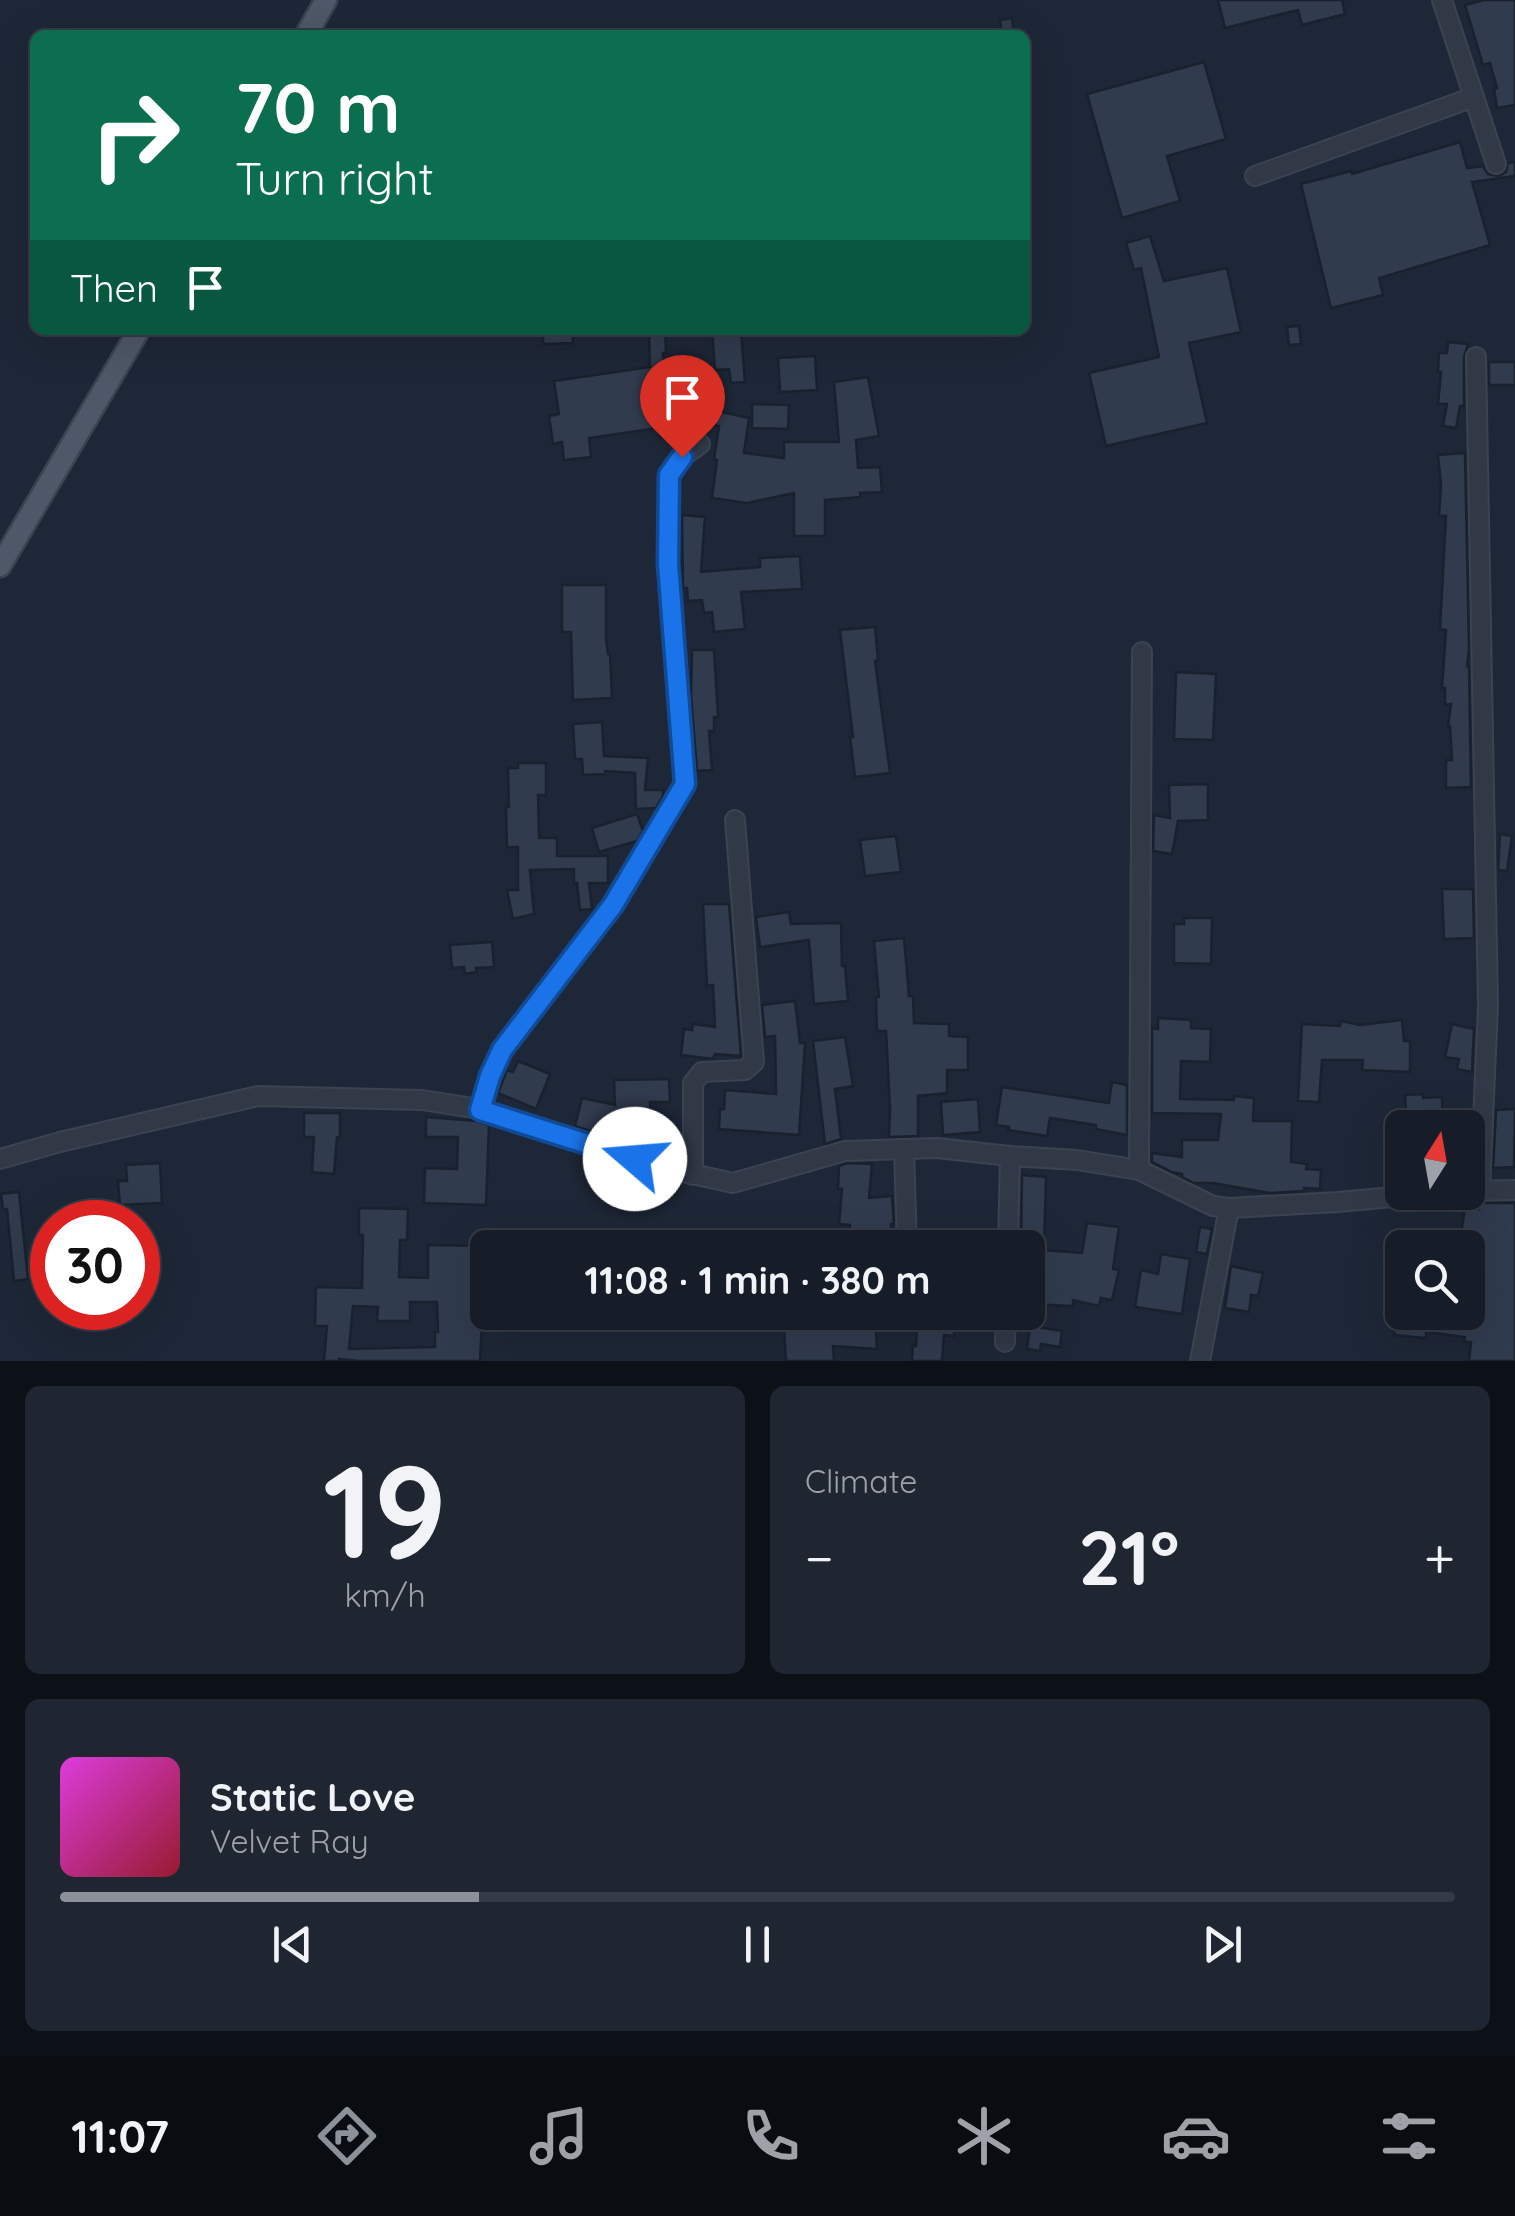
<!DOCTYPE html>
<meta charset="utf-8">
<style>
body{margin:0;font-family:Quicksand,sans-serif;background:#1f2631;color:#f1f3f6;height:100vh;display:flex;flex-direction:column;font-size:38px;white-space:nowrap}
*{box-sizing:border-box;margin:0}
p{font-size:32px;color:#9ea2a8}
.icon{flex:none;width:55px;height:55px;fill:none;stroke:currentColor;stroke-width:2;stroke-linecap:round;stroke-linejoin:round}
.map{position:relative;height:1361px;overflow:hidden}
.side{display:flex;flex-direction:column;gap:25px;padding:25px;background:#0c1017;flex:1}
.side>*{flex:none}
.guide{position:absolute;left:30px;top:30px;width:1000px;height:305px;border-radius:15px;box-shadow:0 10px 40px #0002,0 0 0 2px #353b46;background:#0b6e4f;color:#fff;overflow:hidden}
.needle{width:65px;rotate:11deg}
.tools{position:absolute;left:1385px;top:1110px;display:grid;gap:20px}
.tools a{display:grid;place-items:center;width:100px;height:100px;border-radius:15px;background:#161d29;box-shadow:0 10px 40px #0002,0 0 0 2px #353b46;font-size:50px}
.speed{position:absolute;left:30px;top:1200px;display:flex;gap:20px;font-size:50px;font-weight:700;text-align:center}
.speed>*{display:grid;place-content:center;width:130px;height:130px;border-radius:50%;background:#161d29;box-shadow:0 10px 40px #0002,0 0 0 2px #353b46;line-height:1}
.speed .limit{border:15px solid #d22;background:#fff;color:#111}
.pin{position:absolute;display:grid;place-items:center;width:85px;height:85px;color:#fff;margin:-102px -42px;border-radius:50% 50% 50% 0;rotate:-45deg;box-shadow:0 0 10px #0007}
.pin .icon{rotate:45deg}
.me{position:absolute;width:110px;margin:-55px;rotate:288deg;stroke-linejoin:round;filter:drop-shadow(0 0 8px #0008)}
.turn{display:flex;align-items:center;gap:35px;height:210px;padding:0 40px;font-size:45px}
.turn .icon{width:130px;height:130px;stroke-width:2.5}
.turn b{display:block;font-size:70px;line-height:85px}
.then{display:flex;align-items:center;height:95px;padding:0 40px;background:#0003;gap:20px;font-size:38px}
.big{font-size:75px;font-weight:700;line-height:1.1}
.side .card{flex:1;display:flex;flex-direction:column;justify-content:center;gap:15px;min-width:0;padding:0 35px;border-radius:15px;background:#1f2631}
.side .dial{align-items:center;gap:0}
.dial b{font-size:130px;line-height:1}
.song{display:flex;align-items:center;gap:30px}
.cover{width:120px;height:120px;border-radius:15px;background:linear-gradient(135deg,hsl(300 70% 55%),hsl(350 70% 35%))}
.played{height:10px;border-radius:5px;background:linear-gradient(90deg,#8c9099 30%,#353b46 30%)}
.keys{display:flex;justify-content:space-around;direction:ltr}
.heat{display:flex;justify-content:space-between;align-items:center;font-size:55px;direction:ltr}
.side .tiles{flex:1;display:grid;gap:25px;grid-template-columns:1fr 1fr}
.card:last-child{grid-column:span 2}
.trip{position:absolute;left:470px;top:1230px;width:575px;height:100px;border-radius:15px;background:#161d29;box-shadow:0 10px 40px #0002,0 0 0 2px #353b46;font-weight:700;line-height:100px;text-align:center}
.tabs{display:flex;height:160px;justify-content:space-around;align-items:center;background:#090c10;color:#9ea2a8}
.tabs .icon{width:70px;height:70px}
.tabs .current{color:#8c9099}
.tabs b{font-size:45px;color:#f1f3f6}
.map>svg:first-child{display:block}
.building{fill:#303b4e;stroke:#19212e;stroke-width:2.5;fill-rule:evenodd}
.lines{fill:none;stroke-linecap:round;stroke-linejoin:round}
.minor-casing{stroke:#3b4351;stroke-width:22}
.major-casing{stroke:#3b4351;stroke-width:25}
.minor{stroke:#313947;stroke-width:18}
.major{stroke:#4f5868;stroke-width:20}
.route-casing{stroke:#114b97;stroke-width:25}
.route{stroke:#1a73e8;stroke-width:18}
</style>
<div class="map">
<svg width="1515" height="1361" viewBox="0 0 1515 1361">
<rect width="100%" height="100%" fill="#1e2737"/>
<g class="building">
<polygon points="1218,0 1342,0 1345,14 1302,25 1298,10 1225,28"/>
<polygon points="1484,0 1515,0 1515,105 1497,108 1494,89 1497,88 1490,63 1483,65 1465,5"/>
<polygon points="1012,18 1014,35 1002,35 1000,20"/>
<polygon points="1204,62 1226,139 1167,156 1180,201 1122,218 1087,94"/>
<polygon points="1460,142 1467,168 1483,166 1488,174 1499,176 1506,172 1508,163 1515,162 1515,176 1472,182 1490,245 1379,278 1383,295 1331,308 1301,184 1351,171 1352,174"/>
<polygon points="1150,236 1164,281 1227,268 1241,332 1189,343 1207,423 1106,446 1089,373 1159,357 1141,268 1134,270 1126,243"/>
<polygon points="1299,326 1301,344 1289,345 1287,327"/>
<polygon points="543,330 572,330 573,343 543,344"/>
<polygon points="649,330 665,330 666,353 663,353 670,401 679,399 684,433 660,437 658,428 589,438 591,457 564,460 562,442 553,444 549,416 559,414 554,381 650,367"/>
<polygon points="712,330 741,330 745,382 731,383 729,369 715,370"/>
<polygon points="1448,342 1468,344 1464,357 1464,406 1460,406 1456,428 1443,426 1447,404 1438,404 1441,372 1438,372 1439,353 1447,353"/>
<polygon points="815,356 817,390 780,392 778,358"/>
<rect x="1489" y="362" width="26" height="23"/>
<polygon points="868,377 879,436 856,440 858,468 880,467 882,492 860,493 861,497 825,500 825,536 794,536 794,493 747,503 712,498 717,460 714,459 719,426 700,423 703,408 749,418 744,453 784,458 784,442 839,442 834,382"/>
<polygon points="752,404 789,405 788,429 752,428"/>
<polygon points="1465,453 1469,650 1467,666 1469,666 1471,787 1446,788 1446,760 1452,760 1450,726 1448,726 1451,704 1445,705 1445,688 1442,688 1446,630 1440,629 1446,516 1439,516 1441,484 1438,455"/>
<polygon points="682,515 705,517 701,572 760,567 760,558 800,556 802,589 741,592 745,629 714,632 712,612 704,613 702,600 688,601 687,588 683,588"/>
<polygon points="562,585 606,585 606,639 608,654 610,654 612,698 573,700 571,632 562,632"/>
<polygon points="875,627 878,660 875,661 890,773 855,777 850,737 853,737 840,630"/>
<polygon points="692,650 714,650 718,717 714,717 714,731 709,731 712,770 697,771 691,696"/>
<polygon points="1176,672 1216,674 1213,740 1174,739"/>
<polygon points="602,722 604,756 648,758 645,790 663,790 663,796 656,808 636,809 635,773 605,771 605,774 583,775 582,759 575,759 573,724"/>
<polygon points="518,763 546,763 546,795 538,795 539,838 557,838 557,856 608,856 608,883 589,883 592,909 580,910 577,883 574,883 574,869 530,870 534,914 513,919 507,890 518,890 518,847 507,847 506,807 509,807 508,768 518,768"/>
<polygon points="1208,784 1208,820 1178,821 1172,854 1153,851 1154,815 1170,818 1169,785"/>
<polygon points="637,814 643,831 637,841 599,852 592,828"/>
<polygon points="1500,834 1512,836 1507,871 1498,870"/>
<polygon points="896,836 901,872 865,876 860,840"/>
<polygon points="1442,889 1473,889 1474,938 1444,939"/>
<polygon points="703,904 729,904 741,1056 715,1054 713,1059 681,1055 684,1029 692,1030 693,1024 715,1027 713,985 707,986"/>
<polygon points="789,912 791,924 841,923 842,966 845,966 848,1001 814,1004 809,940 760,947 756,917"/>
<polygon points="1184,918 1212,918 1211,964 1174,963 1174,924 1184,924"/>
<polygon points="904,938 909,996 913,996 914,1023 949,1024 949,1036 968,1037 968,1070 947,1070 947,1093 918,1096 918,1136 889,1137 890,1109 886,1031 877,1031 876,997 879,997 874,941"/>
<polygon points="492,942 494,967 476,968 477,972 465,974 464,967 452,968 450,945"/>
<polygon points="795,1001 800,1043 805,1043 799,1135 719,1129 720,1109 724,1109 725,1090 776,1094 775,1036 765,1037 762,1005"/>
<polygon points="1158,1018 1191,1020 1191,1028 1211,1029 1210,1062 1181,1061 1180,1099 1234,1100 1234,1096 1254,1098 1253,1121 1292,1121 1291,1162 1307,1164 1306,1169 1321,1170 1320,1189 1304,1188 1304,1191 1270,1193 1213,1183 1194,1183 1182,1177 1182,1174 1172,1172 1152,1162 1152,1153 1182,1157 1182,1140 1218,1140 1221,1114 1152,1113 1152,1028 1158,1029"/>
<polygon points="1402,1020 1404,1041 1410,1041 1410,1072 1362,1070 1363,1060 1322,1060 1319,1102 1298,1101 1302,1024 1340,1026 1341,1021 1360,1025"/>
<polygon points="1452,1024 1474,1029 1472,1072 1457,1069 1459,1059 1445,1057"/>
<polygon points="845,1037 853,1086 835,1089 841,1139 825,1144 813,1041"/>
<polygon points="518,1061 550,1074 536,1109 498,1093 507,1070 513,1072"/>
<polygon points="669,1079 670,1102 650,1102 651,1121 605,1122 602,1135 575,1126 582,1098 615,1105 614,1080"/>
<polygon points="1112,1082 1127,1085 1127,1135 1096,1129 1096,1125 1050,1118 1047,1136 1008,1130 1009,1127 996,1125 1002,1087 1109,1103"/>
<polygon points="1423,1094 1423,1098 1442,1097 1443,1128 1407,1128 1405,1095"/>
<polygon points="978,1099 980,1132 943,1135 941,1102"/>
<polygon points="1515,1109 1514,1167 1493,1168 1496,1110"/>
<polygon points="304,1113 340,1113 340,1137 337,1137 334,1174 312,1172 314,1137 304,1137"/>
<polygon points="426,1117 476,1121 489,1125 486,1205 424,1203 425,1168 457,1169 458,1137 426,1137"/>
<polygon points="160,1163 162,1203 120,1205 118,1181 127,1181 126,1165"/>
<polygon points="847,1163 872,1164 869,1198 892,1196 894,1224 891,1224 891,1248 850,1248 850,1225 839,1224 842,1189 838,1189 839,1166"/>
<polygon points="1022,1175 1046,1177 1044,1250 1082,1253 1087,1223 1119,1227 1113,1269 1119,1270 1112,1300 1101,1298 1099,1306 1073,1300 1073,1306 1028,1304 1028,1248 1021,1248"/>
<polygon points="19,1192 28,1279 14,1281 7,1209 3,1209 1,1194"/>
<polygon points="1480,1203 1515,1203 1515,1361 1469,1361 1471,1342 1464,1342 1465,1337 1426,1332 1426,1338 1394,1335 1396,1312 1468,1312 1473,1262 1468,1261 1468,1248 1459,1248 1465,1207 1479,1209"/>
<path d="M359,1208L408,1209L407,1240H400L399,1277L428,1278V1245L486,1246L480,1361H359L339,1359V1361H324L327,1326H315L316,1287L362,1288L363,1235H359ZM410,1302H437L438,1332H435V1347L349,1349L353,1306L378,1307L377,1321H410Z"/>
<polygon points="1200,1227 1212,1229 1207,1254 1196,1252"/>
<polygon points="1161,1254 1190,1259 1182,1314 1135,1307 1141,1270 1158,1274"/>
<polygon points="1231,1266 1263,1273 1258,1296 1251,1295 1249,1312 1225,1308"/>
<polygon points="783,1312 810,1312 811,1329 853,1328 851,1312 875,1312 877,1349 833,1346 834,1361 786,1361"/>
<polygon points="918,1312 955,1312 954,1336 944,1335 942,1361 912,1361 913,1345 916,1346"/>
<polygon points="1030,1326 1062,1331 1060,1347 1041,1344 1040,1351 1027,1349"/>
</g>
<g class="lines">
<defs>
<g id="minor">
<polyline points="1442,0 1496,164"/>
<polyline points="1255,176 1474,97"/>
<polyline points="1476,357 1488,1005 1480,1190"/>
<polyline points="480,1109 491,1076 502,1051 613,905 685,784 669,564 669,475 682,457 700,444"/>
<polyline points="904,1149 907,1248"/>
<polyline points="0,1159 60,1142 258,1096 422,1100 480,1109 661,1167 733,1183 845,1151 937,1148 1010,1156 1077,1160 1139,1170 1213,1206 1229,1208 1338,1202 1448,1192"/>
<polyline points="1139,1170 1142,652"/>
<polyline points="693,1175 693,1083 702,1072 745,1070 754,1062 735,820"/>
<polyline points="1468,1191 1515,1190"/>
<polyline points="1008,1248 1010,1156"/>
<polyline points="1005,1342 1006,1312"/>
<polyline points="1200,1361 1229,1208"/>
</g>
<g id="major">
<polyline points="306,35 326,0"/>
<polyline points="0,566 139,330"/>
</g>
</defs>
<use href="#minor" class="minor-casing"/>
<use href="#major" class="major-casing"/>
<use href="#minor" class="minor"/>
<use href="#major" class="major"/>
</g>
<g class="lines">
<defs>
<polyline id="route" points="635,1159 480,1110 490,1076 502,1050 613,905 685,784 668,564 669,475 682,457"/>
</defs>
<use href="#route" class="route-casing"/>
<use href="#route" class="route"/>
</g>
</svg>
<div class="tools">
<a><svg class="needle" viewBox="-14 -14 28 28"><path d="M0-13l5 13h-10z" fill="#e53935"/><path d="M0 13l5-13h-10z" fill="#9ea2a8"/></svg></a>
<a><svg class="icon" aria-label="search" viewBox="0 0 24 24"><circle cx="10" cy="10" r="6"/><path d="M15 15l6 6"/></svg></a>
</div>
<div class="speed"><div class="limit">30</div></div>
<div class="pin" style="left:682px;top:457px;background:#d93025"><svg class="icon" aria-label="arrive" viewBox="0 0 24 24"><path d="M6 21V4h12l-3 4 3 4H6"/></svg></div>
<svg class="me" style="left:635px;top:1159px" viewBox="-20 -20 40 40"><circle r="19" fill="#fff"/><path d="M0-13L10 11 0 6-10 11z" fill="#1a73e8"/></svg>
<div class="trip">11:08 · 1 min · 380 m</div>
<div class="guide">
<div class="turn"><svg class="icon" aria-label="right" viewBox="0 0 24 24"><path d="M7 20v-9h11M14 6l5 5-5 5"/></svg><div><b>70 m</b>Turn right</div></div>
<div class="then">Then<svg class="icon" aria-label="arrive" viewBox="0 0 24 24"><path d="M6 21V4h12l-3 4 3 4H6"/></svg></div>
</div>
</div>
<section class="side">
<div class="tiles">
<div class="card dial"><b>19</b><p>km/h</p></div>
<div class="card"><p>Climate</p>
<div class="heat"><a>−</a><b class="big">21°</b><a>+</a></div>
</div>
<div class="card">
<div class="song"><i class="cover"></i><div><b>Static Love</b><p>Velvet Ray</p></div></div>
<div class="played"></div>
<div class="keys"><svg class="icon" aria-label="previous" viewBox="0 0 24 24"><path d="M18 5L8 12l10 7zM5 5v14"/></svg><svg class="icon" aria-label="pause" viewBox="0 0 24 24"><path d="M8 5v14M16 5v14"/></svg><svg class="icon" aria-label="next" viewBox="0 0 24 24"><path d="M6 5l10 7-10 7zM19 5v14"/></svg></div>
</div>
</div>
</section>
<nav class="tabs">
<b>11:07</b>
<svg class="icon current" aria-label="directions" viewBox="0 0 24 24"><path d="M12 3l9 9-9 9-9-9zM9 14v-3h6M13 9l2 2-2 2"/></svg>
<svg class="icon" aria-label="music" viewBox="0 0 24 24"><path d="M9 18V5l10-2v13"/><circle cx="6" cy="18" r="3"/><circle cx="16" cy="16" r="3"/></svg>
<svg class="icon" aria-label="phone" viewBox="0 0 24 24"><path d="M5 4h4l2 5-3 2q2 4 5 5l2-3 5 2v4C11 20 4 13 5 4z"/></svg>
<svg class="icon" aria-label="climate" viewBox="0 0 24 24"><path d="M12 3v18M4 7l16 10M4 17L20 7"/></svg>
<svg class="icon" aria-label="car" viewBox="0 0 24 24"><path d="M5 17H2v-5l4-1 3-4h7l3 4 3 1v5h-3M9 17h6M6 11h13"/><circle cx="7" cy="17" r="2"/><circle cx="17" cy="17" r="2"/></svg>
<svg class="icon" aria-label="filters" viewBox="0 0 24 24"><path d="M4 7h16M4 17h16"/><circle cx="9" cy="7" r="2"/><circle cx="15" cy="17" r="2"/></svg>
</nav>
